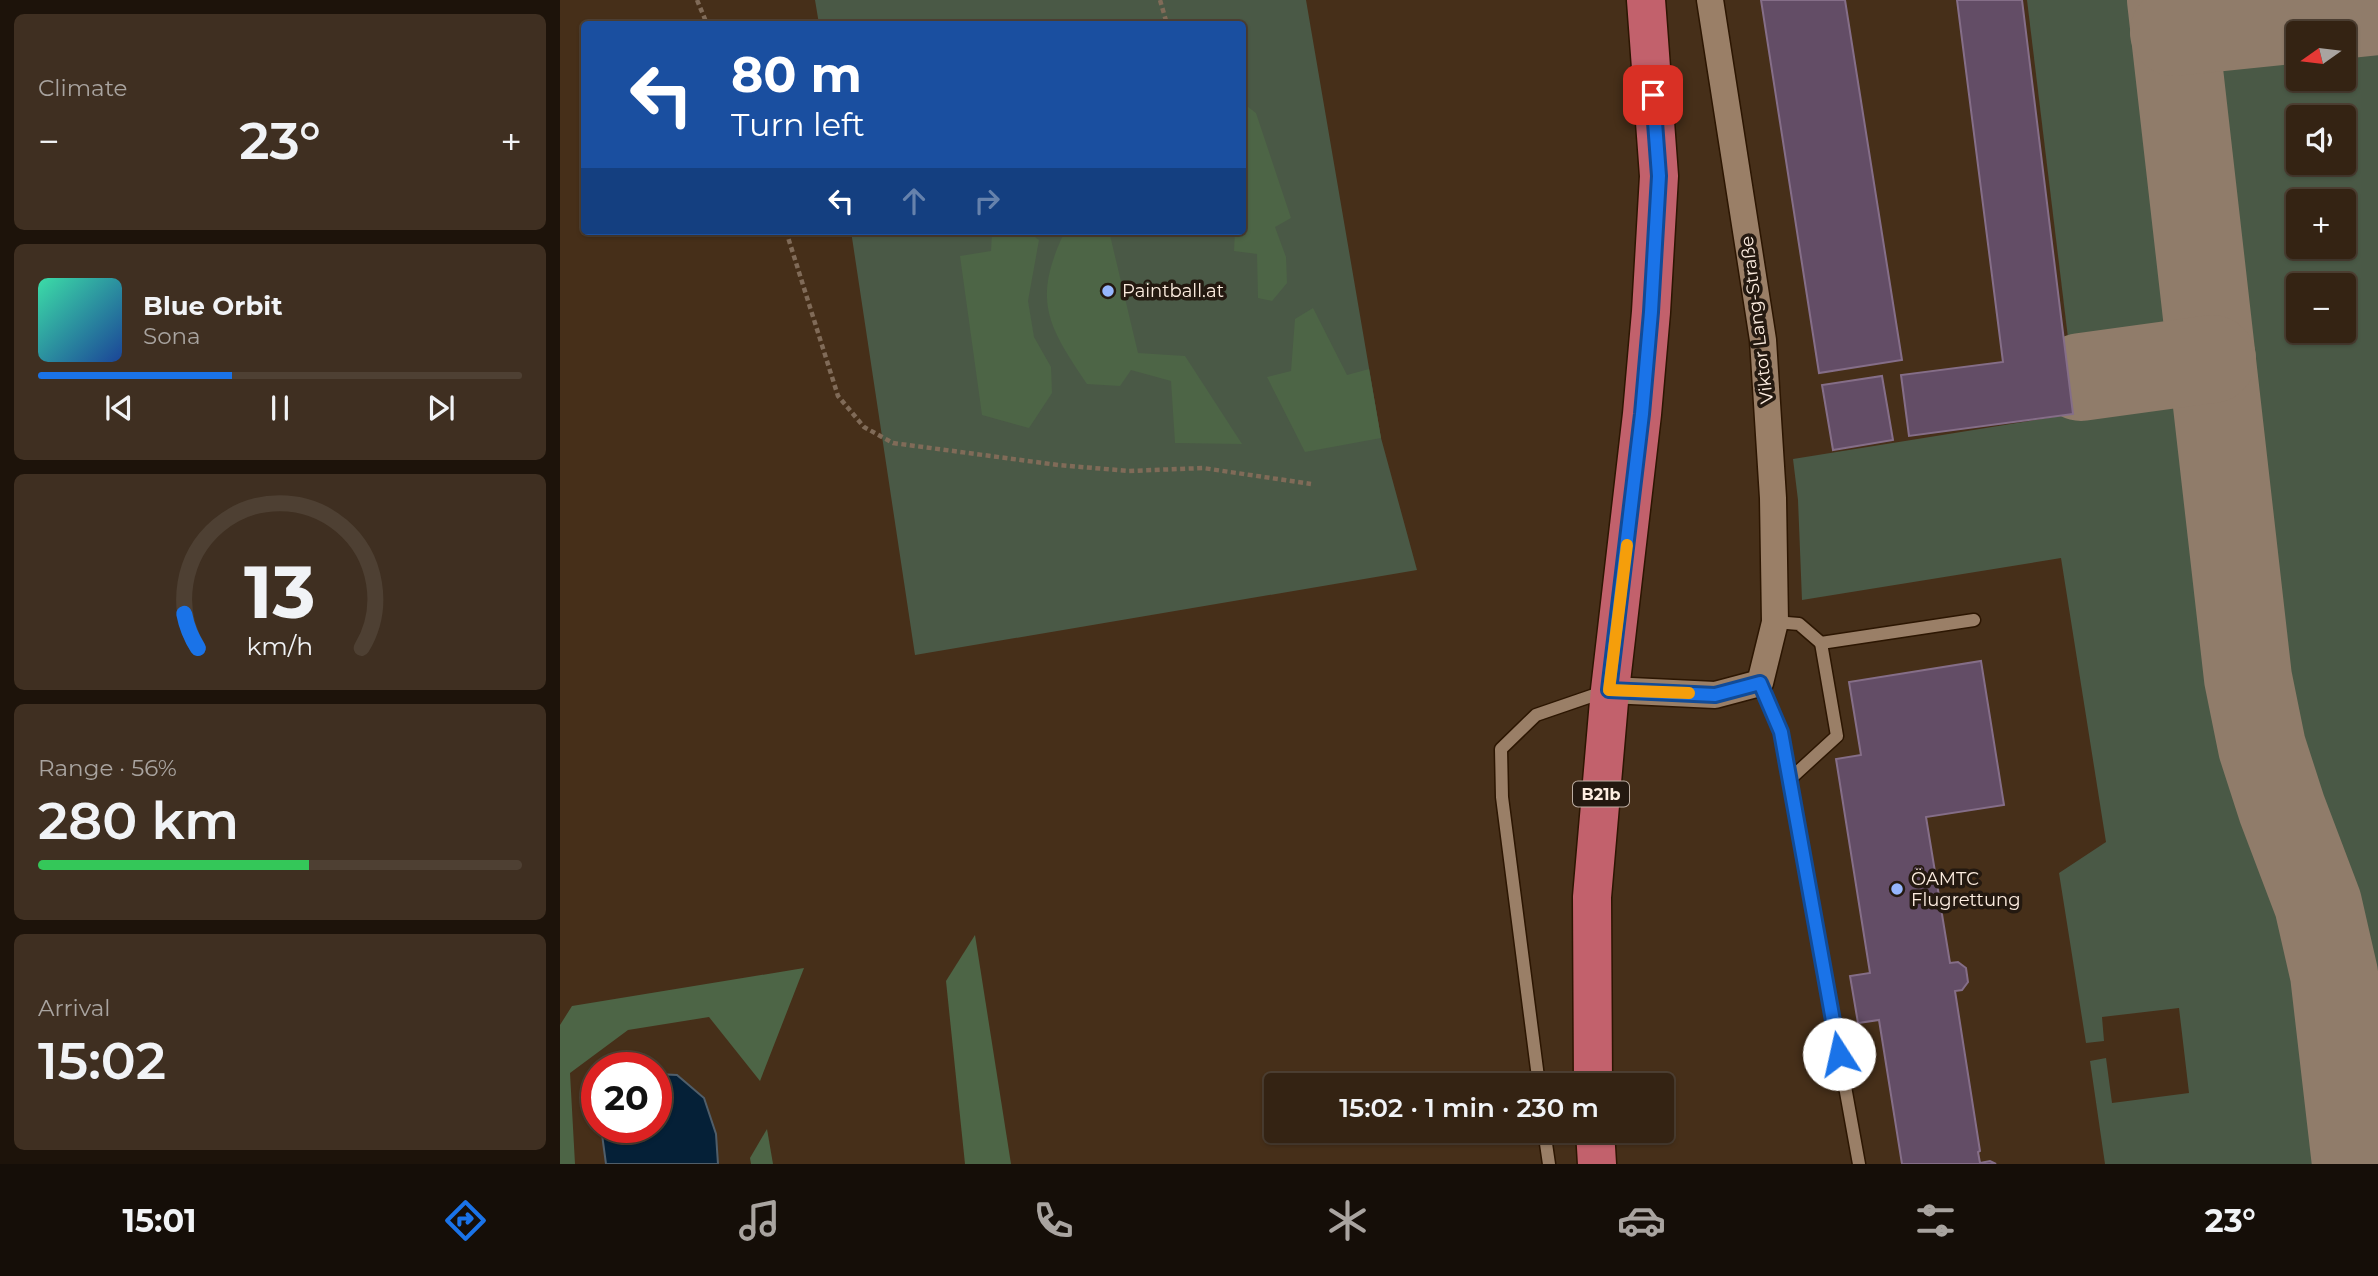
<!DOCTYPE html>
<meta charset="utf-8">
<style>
body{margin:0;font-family:Montserrat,sans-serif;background:#3f2f21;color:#f1f3f6;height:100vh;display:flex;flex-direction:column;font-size:26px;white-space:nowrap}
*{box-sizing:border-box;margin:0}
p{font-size:23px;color:#a9a4a0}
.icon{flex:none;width:38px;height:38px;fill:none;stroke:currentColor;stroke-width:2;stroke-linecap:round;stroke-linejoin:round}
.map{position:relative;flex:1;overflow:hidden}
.sheet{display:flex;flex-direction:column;gap:14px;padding:14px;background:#1d130a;width:560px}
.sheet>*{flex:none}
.banner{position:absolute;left:21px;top:21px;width:665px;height:214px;border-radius:7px;box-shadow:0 2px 5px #0004,0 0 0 2px #4e4033;background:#1a4fa0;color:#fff;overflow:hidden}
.needle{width:46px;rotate:256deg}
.tools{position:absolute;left:1726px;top:21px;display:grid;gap:14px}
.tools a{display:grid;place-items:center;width:70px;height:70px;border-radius:7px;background:#342313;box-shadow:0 2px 5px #0004,0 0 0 2px #4e4033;font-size:35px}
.speed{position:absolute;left:21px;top:1052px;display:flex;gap:14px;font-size:35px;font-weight:700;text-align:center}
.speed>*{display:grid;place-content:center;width:91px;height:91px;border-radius:50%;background:#342313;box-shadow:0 2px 5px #0004,0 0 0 2px #4e4033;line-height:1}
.speed .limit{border:10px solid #d22;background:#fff;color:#111}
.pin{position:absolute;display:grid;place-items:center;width:60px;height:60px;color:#fff;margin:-30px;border-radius:14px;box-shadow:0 4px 10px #0006}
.me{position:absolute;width:77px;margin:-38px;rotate:350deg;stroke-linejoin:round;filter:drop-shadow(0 0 5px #0008)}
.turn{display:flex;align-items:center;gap:24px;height:147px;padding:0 35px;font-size:32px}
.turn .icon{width:91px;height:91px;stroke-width:2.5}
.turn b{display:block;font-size:49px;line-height:60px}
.lanes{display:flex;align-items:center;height:66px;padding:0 35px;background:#0003;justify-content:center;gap:35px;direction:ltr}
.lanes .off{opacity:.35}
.big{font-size:52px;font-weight:600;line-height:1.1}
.sheet .widget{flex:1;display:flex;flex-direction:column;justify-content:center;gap:10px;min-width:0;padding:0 24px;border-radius:10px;background:#3f2f21}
.sheet .dial{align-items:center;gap:0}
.dial svg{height:182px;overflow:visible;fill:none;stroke:#4e4033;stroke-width:7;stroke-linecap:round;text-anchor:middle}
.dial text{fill:#f1f3f6;stroke:none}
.song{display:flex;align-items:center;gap:21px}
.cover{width:84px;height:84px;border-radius:10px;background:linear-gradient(135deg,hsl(160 70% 55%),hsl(220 70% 35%))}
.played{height:7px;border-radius:4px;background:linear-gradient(90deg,#1a73e8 40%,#4e4033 40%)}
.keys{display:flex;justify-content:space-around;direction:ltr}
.heat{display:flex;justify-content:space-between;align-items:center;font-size:38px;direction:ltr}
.charge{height:10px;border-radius:5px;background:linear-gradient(90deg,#34c759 56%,#4e4033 0)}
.trip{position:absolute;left:704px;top:1073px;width:410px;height:70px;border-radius:7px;background:#342313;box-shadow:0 2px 5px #0004,0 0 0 2px #4e4033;font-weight:600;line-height:70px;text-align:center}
.menu{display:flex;height:112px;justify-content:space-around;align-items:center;background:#150e08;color:#a9a4a0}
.menu .icon{width:49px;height:49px}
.menu .on{color:#1a73e8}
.menu b{font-size:32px;color:#f1f3f6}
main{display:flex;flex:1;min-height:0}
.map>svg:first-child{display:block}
.green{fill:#4a5946;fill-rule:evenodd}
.forest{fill:#4d6546}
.water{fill:#052037;stroke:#505e6a;stroke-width:2}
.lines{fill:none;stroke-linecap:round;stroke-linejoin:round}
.taxiway{stroke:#907c6a;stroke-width:88}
.building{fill:#634d66;stroke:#856e88;stroke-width:2}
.lane-casing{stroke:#2c1602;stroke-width:15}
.street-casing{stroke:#2c1602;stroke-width:29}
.primary-casing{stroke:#2c1602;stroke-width:41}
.path{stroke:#806b58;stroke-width:4.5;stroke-dasharray:5 3.5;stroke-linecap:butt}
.lane{stroke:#9a7f67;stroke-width:12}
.street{stroke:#9a7f67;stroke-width:26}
.primary{stroke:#c2616c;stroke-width:38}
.route-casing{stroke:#114b97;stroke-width:18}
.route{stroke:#1a73e8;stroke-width:12}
.slow{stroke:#f59e0b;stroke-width:12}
.poi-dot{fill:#96b6fd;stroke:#241910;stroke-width:2.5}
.labels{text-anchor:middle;stroke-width:7;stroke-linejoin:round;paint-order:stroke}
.shield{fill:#241910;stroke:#bdaea2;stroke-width:2}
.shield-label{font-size:16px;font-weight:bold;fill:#feeee1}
.poi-label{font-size:18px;fill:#feeee1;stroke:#241910;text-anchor:start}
.street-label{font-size:18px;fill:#feeee1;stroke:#241910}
</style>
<main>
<section class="sheet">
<div class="widget"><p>Climate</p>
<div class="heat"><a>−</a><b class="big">23°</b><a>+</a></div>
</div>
<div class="widget">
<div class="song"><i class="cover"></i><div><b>Blue Orbit</b><p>Sona</p></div></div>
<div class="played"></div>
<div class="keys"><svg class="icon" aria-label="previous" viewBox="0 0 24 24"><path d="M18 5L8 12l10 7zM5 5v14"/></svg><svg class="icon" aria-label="pause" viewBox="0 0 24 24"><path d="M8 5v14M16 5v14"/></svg><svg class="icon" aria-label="next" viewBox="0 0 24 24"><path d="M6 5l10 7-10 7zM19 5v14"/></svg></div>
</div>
<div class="widget dial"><svg viewBox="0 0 100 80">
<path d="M14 69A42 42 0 1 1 86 69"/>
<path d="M14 69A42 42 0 0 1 8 54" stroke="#1a73e8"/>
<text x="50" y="56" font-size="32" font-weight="700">13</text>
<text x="50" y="72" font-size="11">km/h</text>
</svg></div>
<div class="widget"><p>Range · 56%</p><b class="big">280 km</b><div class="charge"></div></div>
<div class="widget"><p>Arrival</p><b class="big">15:02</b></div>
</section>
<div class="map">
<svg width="1818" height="1164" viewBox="0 0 1818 1164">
<rect width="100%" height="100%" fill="#462f19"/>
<g class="green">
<polygon points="255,0 746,0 821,438 857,570 355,655 291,231 682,231 682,24 259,24"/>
<polygon points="1467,0 1585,0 1622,319 1612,337 1600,345 1530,355 1509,346"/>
<path d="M1818,37V1098L1812,1090C1803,1021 1798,950 1778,884C1767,849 1750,818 1739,784C1727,748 1720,711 1714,674L1646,93C1648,86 1649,78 1652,72C1670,44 1709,48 1738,45V79H1783V41ZM1783,117V163H1738V117ZM1783,201V247H1738V201ZM1783,285V331H1738V285Z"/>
<polygon points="1607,387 1626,400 1632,411 1663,680 1674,742 1688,795 1733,909 1753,991 1772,1164 1545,1164 1530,1061 1546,1058 1552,1103 1629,1093 1619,1008 1542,1017 1544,1041 1526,1043 1499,873 1546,842 1501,558 1242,600 1238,500 1233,459 1513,414 1522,410 1534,397"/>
</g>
<g class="forest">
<polygon points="683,103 696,113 731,218 715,227 726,257 727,283 712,301 698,298 697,254 674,251 675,231 682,231 683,199 688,197 683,178"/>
<polygon points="442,231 467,231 479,240 468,301 474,337 491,367 492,393 469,428 422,415 400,256 431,251 432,233"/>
<path d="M505,231H549L578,353L625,356L682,444L615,443L611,381L571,370L560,386L527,384C487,325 472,300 505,231Z"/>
<polygon points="753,308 787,375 809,369 821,438 745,452 707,377 731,371 735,319"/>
<polygon points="415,935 451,1164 405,1164 386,981"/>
<polygon points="244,968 200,1081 149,1017 68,1030 10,1073 15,1164 0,1164 0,1025 12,1006"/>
<polygon points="207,1129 213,1164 191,1164 190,1158"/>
</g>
<polygon class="water" points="96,1074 117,1075 144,1098 156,1134 158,1164 46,1164 41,1127 96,1127"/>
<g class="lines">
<g class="taxiway">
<polyline points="1611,0 1688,678 1702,747 1722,809 1758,904 1774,974 1796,1164"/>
<polyline points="1614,32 1818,11"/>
<polyline points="1521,377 1652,359"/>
</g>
</g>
<g class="building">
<polygon points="1201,0 1285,0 1342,360 1259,373"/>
<polygon points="1397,0 1462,0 1513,414 1349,436 1341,375 1443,362"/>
<polygon points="1322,376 1333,440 1273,450 1262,385"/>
<polygon points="1421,661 1444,805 1366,817 1390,963 1398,962 1406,968 1408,982 1402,990 1395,991 1420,1151 1418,1152 1420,1163 1430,1161 1436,1164 1342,1164 1319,1020 1298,1023 1290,976 1310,973 1276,759 1301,755 1289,682"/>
</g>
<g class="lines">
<defs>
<g id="lane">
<polyline points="1215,622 1239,624 1261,643 1414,620"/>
<polyline points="1200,683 1221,732 1299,1164"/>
<polyline points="1230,779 1277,736 1261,643"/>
<polyline points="979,1085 942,797 941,749 976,715 1043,692"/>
<polyline points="984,1130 989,1164"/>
</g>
<polyline id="street" points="1050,690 1155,695 1200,683 1215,622 1213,498 1203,340 1150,0"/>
<g id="primary">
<polyline points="1033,1085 1032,897 1050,690 1082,414 1091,312 1099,176 1086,0"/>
<polyline points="1035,1130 1037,1164"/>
</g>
</defs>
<use href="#lane" class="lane-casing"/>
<use href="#street" class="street-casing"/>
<use href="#primary" class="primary-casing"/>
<g class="path">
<polyline points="137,0 147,24"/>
<polyline points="600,0 607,24"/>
<polyline points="226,231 278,396 304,427 333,443 498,465 569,471 643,468 751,484"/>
</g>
<use href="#lane" class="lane"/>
<use href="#street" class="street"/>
<use href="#primary" class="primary"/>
</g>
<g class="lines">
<defs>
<polyline id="route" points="1093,95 1099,176 1091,312 1082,414 1049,690 1155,695 1200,683 1221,732 1279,1054"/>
</defs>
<use href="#route" class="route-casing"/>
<use href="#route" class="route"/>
<polyline class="slow" points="1067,545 1049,690 1129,693"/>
</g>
<g class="poi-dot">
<circle cx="548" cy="291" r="7"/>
<circle cx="1337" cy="889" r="7"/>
</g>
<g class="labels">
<rect class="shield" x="1013" y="781.5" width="56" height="25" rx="5"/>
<g class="shield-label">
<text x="1041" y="800">B21b</text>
</g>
<g class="poi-label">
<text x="562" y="297">Paintball.at</text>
<text x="1351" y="885">ÖAMTC<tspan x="1351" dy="21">Flugrettung</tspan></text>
</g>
<g class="street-label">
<text transform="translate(1197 320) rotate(-97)" y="6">Viktor Lang-Straße</text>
</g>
</g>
</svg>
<div class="tools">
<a><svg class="needle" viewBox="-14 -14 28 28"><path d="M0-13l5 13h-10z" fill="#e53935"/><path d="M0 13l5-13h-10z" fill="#a9a4a0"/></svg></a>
<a><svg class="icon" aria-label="sound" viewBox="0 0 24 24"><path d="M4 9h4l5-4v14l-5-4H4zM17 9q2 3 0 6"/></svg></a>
<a>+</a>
<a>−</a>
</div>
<div class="speed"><div class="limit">20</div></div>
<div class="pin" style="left:1093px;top:95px;background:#d93025"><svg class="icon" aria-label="arrive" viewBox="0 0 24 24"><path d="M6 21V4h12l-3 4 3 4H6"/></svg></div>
<svg class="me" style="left:1279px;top:1054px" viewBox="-20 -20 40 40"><circle r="19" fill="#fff"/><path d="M0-13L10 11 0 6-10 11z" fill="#1a73e8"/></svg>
<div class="trip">15:02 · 1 min · 230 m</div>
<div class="banner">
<div class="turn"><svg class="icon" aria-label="left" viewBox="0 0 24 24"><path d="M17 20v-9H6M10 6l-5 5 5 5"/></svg><div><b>80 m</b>Turn left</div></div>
<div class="lanes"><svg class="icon" aria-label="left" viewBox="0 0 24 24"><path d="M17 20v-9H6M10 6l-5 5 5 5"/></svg><svg class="icon off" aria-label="ahead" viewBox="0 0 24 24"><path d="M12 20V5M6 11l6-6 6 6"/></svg><svg class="icon off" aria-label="right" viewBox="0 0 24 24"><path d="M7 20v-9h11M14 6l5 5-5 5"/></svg></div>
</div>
</div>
</main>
<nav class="menu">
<b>15:01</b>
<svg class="icon on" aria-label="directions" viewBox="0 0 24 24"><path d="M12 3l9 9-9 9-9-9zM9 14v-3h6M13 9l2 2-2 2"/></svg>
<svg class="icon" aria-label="music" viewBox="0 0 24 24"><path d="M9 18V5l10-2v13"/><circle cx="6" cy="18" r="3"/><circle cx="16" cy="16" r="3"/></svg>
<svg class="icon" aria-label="phone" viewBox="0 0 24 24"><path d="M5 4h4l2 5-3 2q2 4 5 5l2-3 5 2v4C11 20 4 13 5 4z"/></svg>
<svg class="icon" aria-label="climate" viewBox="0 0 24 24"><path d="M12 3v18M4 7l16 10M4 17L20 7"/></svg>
<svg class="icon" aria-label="car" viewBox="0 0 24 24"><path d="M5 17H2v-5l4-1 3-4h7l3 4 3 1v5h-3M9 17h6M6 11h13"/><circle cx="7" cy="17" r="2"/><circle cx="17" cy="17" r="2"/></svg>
<svg class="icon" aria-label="filters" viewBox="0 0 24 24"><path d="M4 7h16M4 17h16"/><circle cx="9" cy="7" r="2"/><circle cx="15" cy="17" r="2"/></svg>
<b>23°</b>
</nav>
